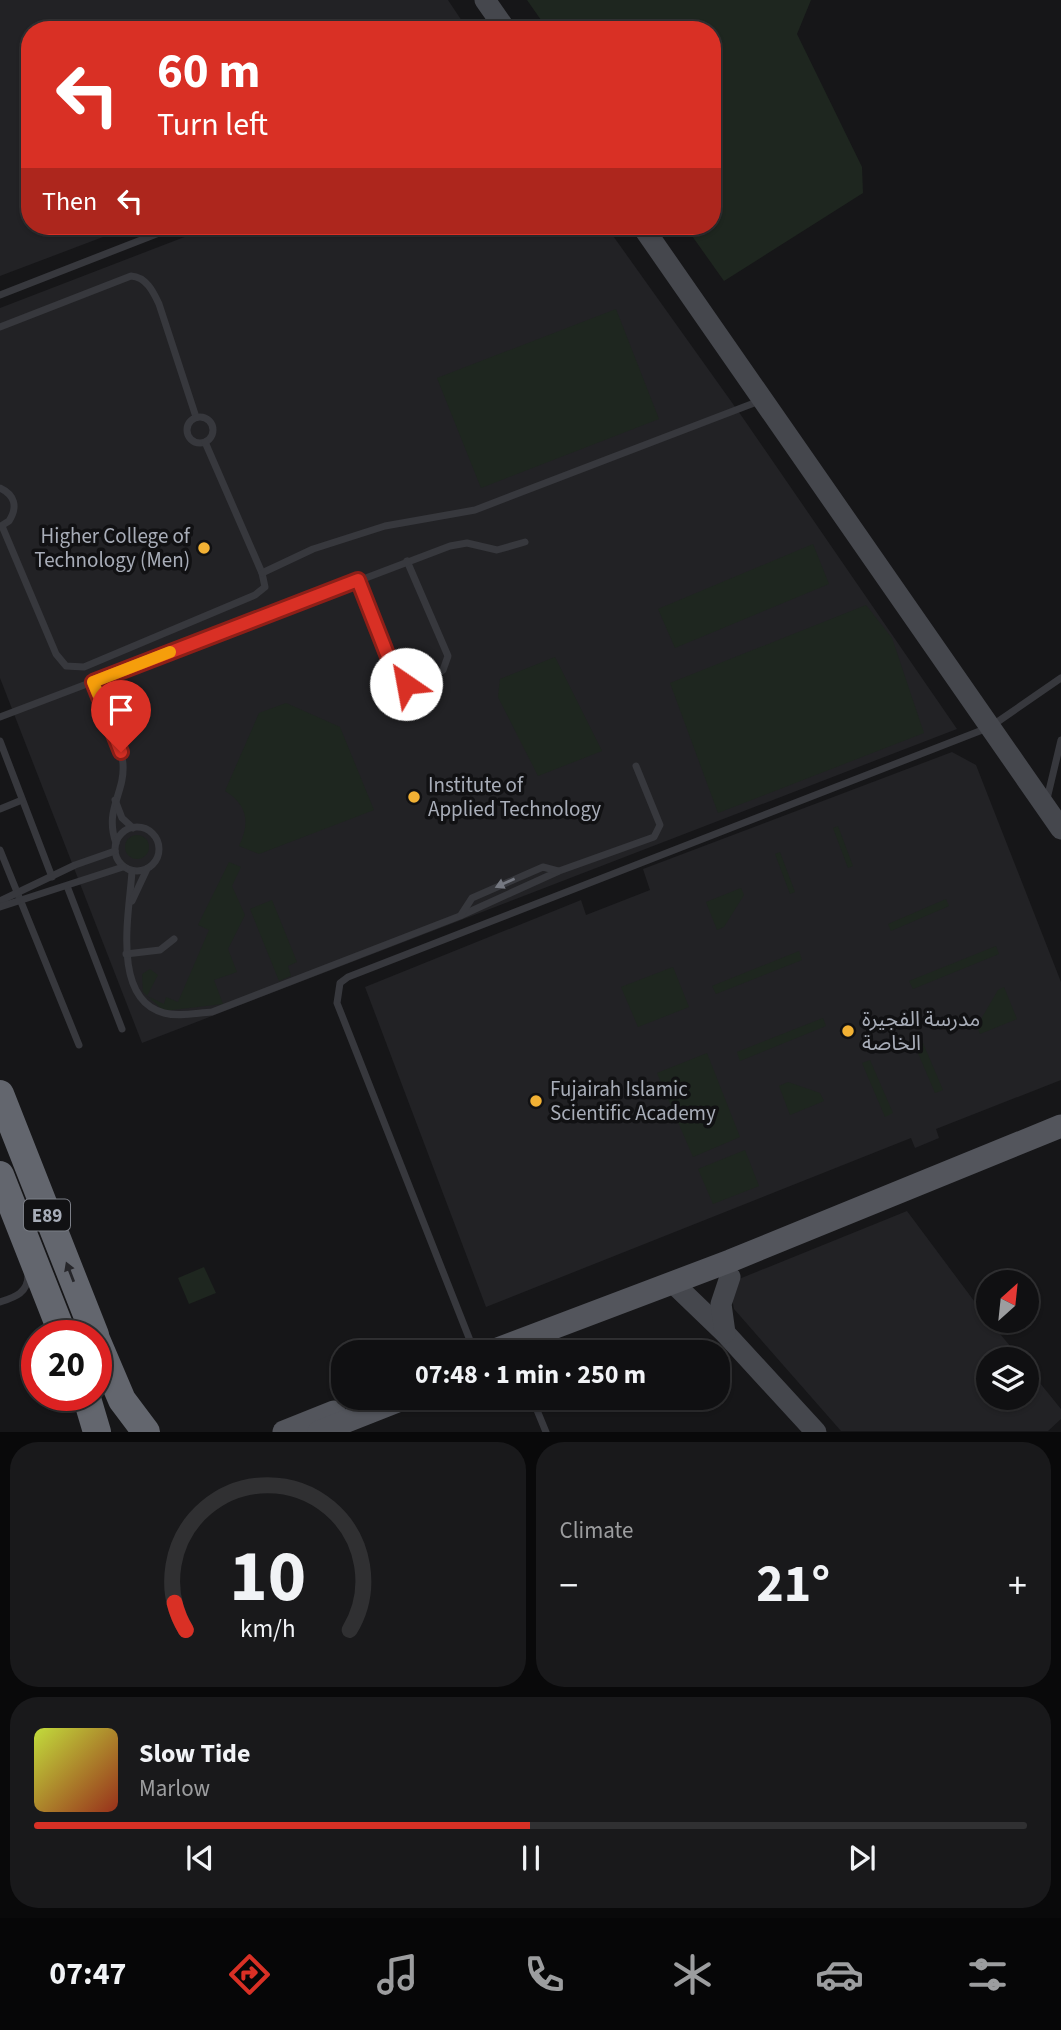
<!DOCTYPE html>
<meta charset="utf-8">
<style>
body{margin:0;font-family:"Source Sans 3","Noto Sans Arabic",sans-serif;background:#19191b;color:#f1f3f6;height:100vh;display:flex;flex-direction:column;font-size:26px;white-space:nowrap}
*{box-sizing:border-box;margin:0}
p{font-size:23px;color:#9c9d9f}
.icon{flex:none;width:38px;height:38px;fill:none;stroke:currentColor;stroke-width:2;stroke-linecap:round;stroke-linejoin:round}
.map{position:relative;height:1432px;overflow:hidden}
.drawer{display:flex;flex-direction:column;gap:10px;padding:10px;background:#09090a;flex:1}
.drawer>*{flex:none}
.top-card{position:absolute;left:21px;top:21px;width:700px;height:214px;border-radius:28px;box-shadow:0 2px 5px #0004,0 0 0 2px #303032;background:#d93025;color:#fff;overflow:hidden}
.needle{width:46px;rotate:27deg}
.fabs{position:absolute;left:976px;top:1270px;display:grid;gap:14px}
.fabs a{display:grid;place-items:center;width:63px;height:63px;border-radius:50%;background:#101012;box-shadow:0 2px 5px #0004,0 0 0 2px #303032;font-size:35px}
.speed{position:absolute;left:21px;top:1320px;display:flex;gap:14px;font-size:35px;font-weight:700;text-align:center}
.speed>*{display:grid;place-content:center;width:91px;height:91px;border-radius:50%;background:#101012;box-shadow:0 2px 5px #0004,0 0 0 2px #303032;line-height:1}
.speed .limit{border:10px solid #d22;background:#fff;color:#111}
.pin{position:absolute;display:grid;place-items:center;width:60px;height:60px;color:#fff;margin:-72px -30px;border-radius:50% 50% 50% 0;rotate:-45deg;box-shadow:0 0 7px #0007}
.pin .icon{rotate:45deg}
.me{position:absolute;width:77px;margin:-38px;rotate:327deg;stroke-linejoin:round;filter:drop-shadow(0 0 5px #0008)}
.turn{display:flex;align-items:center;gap:24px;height:147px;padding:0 21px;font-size:32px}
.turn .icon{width:91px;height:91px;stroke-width:2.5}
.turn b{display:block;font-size:49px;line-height:60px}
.then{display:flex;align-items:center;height:66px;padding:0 21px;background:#0003;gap:14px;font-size:26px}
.big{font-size:52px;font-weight:700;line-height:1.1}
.drawer .card{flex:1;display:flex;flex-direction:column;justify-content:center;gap:10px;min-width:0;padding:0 24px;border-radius:28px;background:#19191b}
.drawer .dial{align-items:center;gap:0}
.dial svg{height:182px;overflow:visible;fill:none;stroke:#303032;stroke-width:7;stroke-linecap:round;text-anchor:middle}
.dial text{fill:#f1f3f6;stroke:none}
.song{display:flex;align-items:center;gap:21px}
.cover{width:84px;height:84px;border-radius:10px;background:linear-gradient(135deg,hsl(70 70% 55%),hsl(10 70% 35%))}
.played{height:7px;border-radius:4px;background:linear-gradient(90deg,#d93025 50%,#303032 50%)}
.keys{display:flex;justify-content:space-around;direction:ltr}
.heat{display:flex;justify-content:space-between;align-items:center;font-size:38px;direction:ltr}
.drawer .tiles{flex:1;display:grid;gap:10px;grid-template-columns:1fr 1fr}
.card:last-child{grid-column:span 2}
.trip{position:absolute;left:331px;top:1340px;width:399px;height:70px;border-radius:28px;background:#101012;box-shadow:0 2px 5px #0004,0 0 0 2px #303032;font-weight:700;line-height:70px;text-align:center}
.dock{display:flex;height:112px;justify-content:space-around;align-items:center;background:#060607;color:#9c9d9f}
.dock .icon{width:49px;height:49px}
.dock .active{color:#d93025}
.dock b{font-size:32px;color:#f1f3f6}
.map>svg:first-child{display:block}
.built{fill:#222225}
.green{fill:#1e261f}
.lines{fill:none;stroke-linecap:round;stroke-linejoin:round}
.lane{stroke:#37383d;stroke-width:7}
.secondary{stroke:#45474d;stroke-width:21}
.primary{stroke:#53555c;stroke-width:23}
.highway{stroke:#63666e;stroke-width:28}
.oneway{fill:#757881}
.oneway2{fill:#26262a}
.route-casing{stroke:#8d1f18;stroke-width:18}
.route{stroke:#d93025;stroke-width:12}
.slow{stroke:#f59e0b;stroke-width:12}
.poi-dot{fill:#f2b134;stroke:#111113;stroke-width:2.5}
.labels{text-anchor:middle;stroke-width:7;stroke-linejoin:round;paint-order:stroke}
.shield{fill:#111113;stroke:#7b7e86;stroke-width:2}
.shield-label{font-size:19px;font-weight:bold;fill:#a8adb8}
.poi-label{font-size:21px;fill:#a8adb8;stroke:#111113;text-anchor:start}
</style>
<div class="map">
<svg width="1061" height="1432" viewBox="0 0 1061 1432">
<rect width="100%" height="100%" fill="#161618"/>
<g class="built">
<polygon points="0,0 448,0 468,30 30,30 30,226 132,226 0,276"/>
<polygon points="213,226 606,226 743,418 957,729 142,1043 0,678 0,308"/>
<polygon points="952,752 976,765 1061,982 1061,1080 936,1129 939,1138 915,1148 911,1138 486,1307 365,987 581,900 586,915 650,890 643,869"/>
<polygon points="907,1211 989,1321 1022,1360 989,1360 989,1398 1027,1398 1027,1367 1061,1409 1061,1419 1048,1431 841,1431 734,1309 731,1294 734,1281"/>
</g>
<g class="green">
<polygon points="527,0 811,0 797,34 862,167 863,193 724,281 685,226 712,226 712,30 548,30"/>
<polygon points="616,309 659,419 481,488 437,378"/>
<polygon points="813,544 829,584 675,648 658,609"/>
<polygon points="866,605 892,638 924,733 718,813 670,683"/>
<polygon points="555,657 602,751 538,776 498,697 500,679"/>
<path d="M286,703L340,727L374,810L259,854L239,846C250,823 248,805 225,791L259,713Z"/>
<polygon points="838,826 853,866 848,868 833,828"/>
<circle cx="137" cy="847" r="12"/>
<polygon points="780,852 795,892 790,894 775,854"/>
<polygon points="229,862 241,867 232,886 245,915 228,949 237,972 214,980 223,1004 164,1011 143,992 142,974 150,969 158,975 147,996 164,1004 166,997 178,1002 209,930 198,925"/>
<polygon points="741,888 744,895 724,927 717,930 706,902"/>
<polygon points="946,899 949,906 891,931 888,924"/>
<polygon points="272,900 297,962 288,966 291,976 279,981 250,909"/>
<polygon points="996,946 999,954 913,989 909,981"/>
<polygon points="799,951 802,960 716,994 712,986"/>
<polygon points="673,967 689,1007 638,1027 621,987"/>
<polygon points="1004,987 1017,1019 980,1034 977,1026 998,990"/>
<polygon points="823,1018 826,1026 740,1061 737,1052"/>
<polygon points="920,1036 943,1090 935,1093 912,1039"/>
<polygon points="707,1053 740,1137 693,1157 657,1073"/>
<polygon points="870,1060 893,1113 885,1117 862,1063"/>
<polygon points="788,1082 820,1093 824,1101 790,1115 779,1086"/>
<polygon points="745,1150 759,1186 713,1204 698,1169"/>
<polygon points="204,1267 216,1293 189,1304 178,1278"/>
</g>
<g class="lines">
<g class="lane">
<polyline points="0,295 177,226"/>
<path d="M0,327L131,276C146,277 153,291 159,304L196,417"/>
<circle cx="200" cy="430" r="13"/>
<path d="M0,488C15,495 18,507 9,521L1,526"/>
<polyline points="2,526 56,654 66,666 84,667 255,595 265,587 262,573 205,442"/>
<polyline points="262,573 313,549 385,526 475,510 762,400"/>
<path d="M358,580L397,677C411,690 430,680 443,670L448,656L407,561"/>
<path d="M93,682C103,706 121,737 123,764C125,794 104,809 116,843"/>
<polyline points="0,717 450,546 467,543 497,550 525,542"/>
<polyline points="0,741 52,877"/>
<polyline points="1047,799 1061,740"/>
<polyline points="115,800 122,818 133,828"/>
<polyline points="0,809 22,800"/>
<circle cx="137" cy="849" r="22"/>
<polyline points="0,850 79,1045"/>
<path d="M132,871C130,909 110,999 164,1013C179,1017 196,1013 212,1012L460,916L559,871L654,837L660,825L636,766"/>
<polyline points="67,886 122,1029"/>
<polyline points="0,901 75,865 115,851"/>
<polyline points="132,901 147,869"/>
<polyline points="0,907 123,867"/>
<polyline points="461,915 472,898 543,867 558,871"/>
<polyline points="126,954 160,950 174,939"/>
<path d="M0,1302C15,1297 28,1293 28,1275"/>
<polyline points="475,1353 337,1003 340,983 348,977 990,727 1061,678"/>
<polyline points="527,1353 528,1350"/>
<polyline points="532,1398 546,1432"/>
</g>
<g class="secondary">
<polyline points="485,0 506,30"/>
<polyline points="642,226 1061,829"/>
<polyline points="673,1283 725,1333 816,1432"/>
<polyline points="725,1333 721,1304 730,1277"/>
</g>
<g class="primary">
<polyline points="487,1353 730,1261 1061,1126"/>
<polyline points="284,1432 334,1412"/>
<polyline points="319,1432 405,1398"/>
</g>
<g class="highway">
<polyline points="0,1094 95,1335"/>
<polyline points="0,1175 63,1335"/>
<polyline points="96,1339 122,1400 146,1432"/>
<polyline points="86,1395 97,1432"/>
</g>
</g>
<defs><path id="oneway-solid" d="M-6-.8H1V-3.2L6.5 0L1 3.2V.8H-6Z" transform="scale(1.75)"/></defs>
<use class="oneway" href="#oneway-solid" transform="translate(505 883) rotate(156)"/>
<use class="oneway2" href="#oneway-solid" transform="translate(70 1272) rotate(-111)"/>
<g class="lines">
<defs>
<polyline id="route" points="121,752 93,682 358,580 394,672 406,684"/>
</defs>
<use href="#route" class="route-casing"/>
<use href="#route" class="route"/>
<polyline class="slow" points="98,694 93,682 170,652"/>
</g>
<g class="poi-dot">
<circle cx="204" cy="548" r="7"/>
<circle cx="414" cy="797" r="7"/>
<circle cx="848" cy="1031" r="7"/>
<circle cx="536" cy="1101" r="7"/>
</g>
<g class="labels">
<rect class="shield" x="24" y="1199.5" width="46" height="31" rx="5"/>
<g class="shield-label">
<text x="47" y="1222">E89</text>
</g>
<g class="poi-label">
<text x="190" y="543" text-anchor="end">Higher College of<tspan x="190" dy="24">Technology (Men)</tspan></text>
<text x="428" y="792">Institute of<tspan x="428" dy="24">Applied Technology</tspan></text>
<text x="862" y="1026">مدرسة الفجيرة<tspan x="862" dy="24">الخاصة</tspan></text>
<text x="550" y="1096">Fujairah Islamic<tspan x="550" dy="24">Scientific Academy</tspan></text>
</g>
</g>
</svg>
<div class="fabs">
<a><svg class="needle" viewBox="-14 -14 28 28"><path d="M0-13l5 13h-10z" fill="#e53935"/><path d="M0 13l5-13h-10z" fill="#9c9d9f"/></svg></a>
<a><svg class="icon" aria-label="layers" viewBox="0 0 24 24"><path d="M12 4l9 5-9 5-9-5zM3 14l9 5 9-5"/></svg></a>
</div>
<div class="speed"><div class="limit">20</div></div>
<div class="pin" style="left:121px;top:752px;background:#d93025"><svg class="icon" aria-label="arrive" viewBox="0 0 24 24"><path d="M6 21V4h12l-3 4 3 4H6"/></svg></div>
<svg class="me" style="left:406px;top:684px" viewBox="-20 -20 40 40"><circle r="19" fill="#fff"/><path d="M0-13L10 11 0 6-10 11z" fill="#d93025"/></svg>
<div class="trip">07:48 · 1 min · 250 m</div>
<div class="top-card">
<div class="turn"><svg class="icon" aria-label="left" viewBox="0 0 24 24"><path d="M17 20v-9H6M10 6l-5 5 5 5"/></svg><div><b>60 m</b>Turn left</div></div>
<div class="then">Then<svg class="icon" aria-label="left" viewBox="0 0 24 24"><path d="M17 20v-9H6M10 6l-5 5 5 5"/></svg></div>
</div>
</div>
<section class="drawer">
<div class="tiles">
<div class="card dial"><svg viewBox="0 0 100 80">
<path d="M14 69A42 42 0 1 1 86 69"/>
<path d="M14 69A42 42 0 0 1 9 57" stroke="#d93025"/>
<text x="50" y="56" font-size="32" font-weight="700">10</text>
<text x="50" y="72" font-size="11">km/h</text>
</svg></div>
<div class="card"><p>Climate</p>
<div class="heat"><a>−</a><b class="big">21°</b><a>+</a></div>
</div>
<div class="card">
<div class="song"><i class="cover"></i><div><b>Slow Tide</b><p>Marlow</p></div></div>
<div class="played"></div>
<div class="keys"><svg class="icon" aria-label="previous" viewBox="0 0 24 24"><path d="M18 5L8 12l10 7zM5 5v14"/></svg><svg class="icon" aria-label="pause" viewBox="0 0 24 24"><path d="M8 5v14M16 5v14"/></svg><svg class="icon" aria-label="next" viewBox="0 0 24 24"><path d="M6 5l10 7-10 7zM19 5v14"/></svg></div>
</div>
</div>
</section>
<nav class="dock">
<b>07:47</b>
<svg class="icon active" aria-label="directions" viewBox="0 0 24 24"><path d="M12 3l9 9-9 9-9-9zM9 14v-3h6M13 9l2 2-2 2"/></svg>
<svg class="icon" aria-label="music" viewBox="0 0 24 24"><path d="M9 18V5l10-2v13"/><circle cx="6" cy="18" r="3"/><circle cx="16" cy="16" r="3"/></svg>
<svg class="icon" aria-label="phone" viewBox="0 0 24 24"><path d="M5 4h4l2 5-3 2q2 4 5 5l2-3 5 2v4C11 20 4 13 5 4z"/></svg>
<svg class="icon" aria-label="climate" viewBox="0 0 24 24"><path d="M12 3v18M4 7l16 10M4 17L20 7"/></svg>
<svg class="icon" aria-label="car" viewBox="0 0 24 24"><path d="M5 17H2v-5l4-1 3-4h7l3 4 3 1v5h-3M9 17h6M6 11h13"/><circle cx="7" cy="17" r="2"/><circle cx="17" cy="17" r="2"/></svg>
<svg class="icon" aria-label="filters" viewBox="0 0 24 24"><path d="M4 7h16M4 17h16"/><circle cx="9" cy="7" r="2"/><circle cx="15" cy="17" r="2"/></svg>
</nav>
